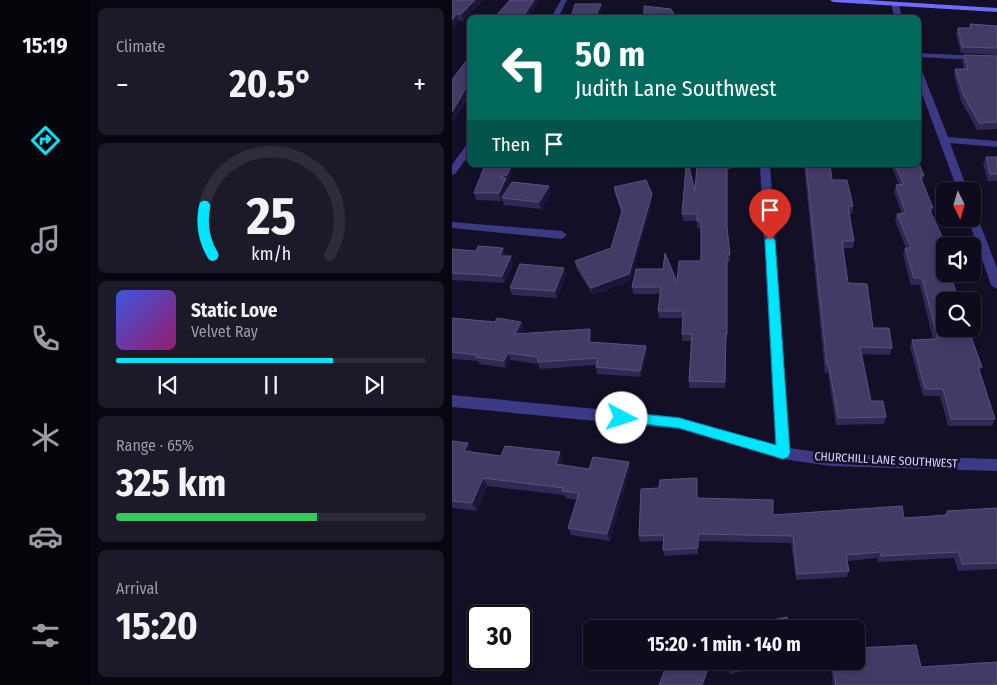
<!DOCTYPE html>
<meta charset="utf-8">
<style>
body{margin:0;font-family:"Fira Sans Condensed",sans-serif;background:#1c1929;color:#f1f3f6;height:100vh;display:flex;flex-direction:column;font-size:19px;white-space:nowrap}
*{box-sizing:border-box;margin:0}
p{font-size:16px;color:#9b9ba3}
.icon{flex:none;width:28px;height:28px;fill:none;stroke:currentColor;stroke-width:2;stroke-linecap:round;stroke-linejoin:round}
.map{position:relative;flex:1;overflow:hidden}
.side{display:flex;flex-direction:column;gap:8px;padding:8px;background:#08060f;width:362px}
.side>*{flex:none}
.banner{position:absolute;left:15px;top:15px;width:454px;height:152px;border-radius:8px;box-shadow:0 2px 8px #0003,0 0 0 1px #2e2b3b;background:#00695c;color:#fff;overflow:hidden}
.needle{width:32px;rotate:175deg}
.buttons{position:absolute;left:484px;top:182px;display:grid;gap:10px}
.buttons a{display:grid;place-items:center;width:45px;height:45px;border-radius:8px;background:#0e0b1c;box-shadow:0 2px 8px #0003,0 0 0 1px #2e2b3b;font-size:25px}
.speed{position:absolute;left:15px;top:605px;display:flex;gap:10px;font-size:25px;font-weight:700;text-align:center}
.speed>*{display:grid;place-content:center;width:65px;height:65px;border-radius:50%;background:#0e0b1c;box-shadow:0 2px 8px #0003,0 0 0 1px #2e2b3b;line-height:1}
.speed .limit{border:2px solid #111;border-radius:8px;background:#fff;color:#111}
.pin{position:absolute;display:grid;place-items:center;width:42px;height:42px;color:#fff;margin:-51px -21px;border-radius:50% 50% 50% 0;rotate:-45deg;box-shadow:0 0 5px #0007}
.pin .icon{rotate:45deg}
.me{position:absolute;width:55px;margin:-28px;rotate:95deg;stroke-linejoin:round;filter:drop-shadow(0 0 4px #0008)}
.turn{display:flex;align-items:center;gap:18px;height:105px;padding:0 25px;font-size:22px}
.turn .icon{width:65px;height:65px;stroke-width:2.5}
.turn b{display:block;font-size:35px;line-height:42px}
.then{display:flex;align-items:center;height:48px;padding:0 25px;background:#0003;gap:10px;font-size:19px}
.big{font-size:38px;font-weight:700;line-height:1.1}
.side .tile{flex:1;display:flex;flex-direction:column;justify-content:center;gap:8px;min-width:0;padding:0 18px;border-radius:8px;background:#1c1929}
.side .dial{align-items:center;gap:0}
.dial svg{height:130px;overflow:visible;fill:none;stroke:#2e2b3b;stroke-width:7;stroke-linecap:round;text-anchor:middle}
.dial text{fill:#f1f3f6;stroke:none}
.song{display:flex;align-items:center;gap:15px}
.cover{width:60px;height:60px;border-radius:8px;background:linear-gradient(135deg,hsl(230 70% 55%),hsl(320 70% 35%))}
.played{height:5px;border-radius:2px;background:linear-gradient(90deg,#00e5ff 70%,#2e2b3b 70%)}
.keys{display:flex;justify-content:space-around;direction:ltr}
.heat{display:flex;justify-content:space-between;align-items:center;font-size:28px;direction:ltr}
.charge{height:8px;border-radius:4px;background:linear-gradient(90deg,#34c759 65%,#2e2b3b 0)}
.trip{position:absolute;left:131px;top:620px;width:282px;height:50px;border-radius:8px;background:#0e0b1c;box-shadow:0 2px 8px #0003,0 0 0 1px #2e2b3b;font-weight:700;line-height:50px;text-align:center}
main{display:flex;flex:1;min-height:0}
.tabs{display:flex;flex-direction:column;width:90px;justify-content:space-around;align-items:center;background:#06040b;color:#9b9ba3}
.tabs .icon{width:35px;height:35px}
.tabs .active{color:#00e5ff}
.tabs b{font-size:22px;color:#f1f3f6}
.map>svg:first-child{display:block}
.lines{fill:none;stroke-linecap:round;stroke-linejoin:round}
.street{fill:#3d3a85;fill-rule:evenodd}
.secondary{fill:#6f6bff;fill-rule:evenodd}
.wall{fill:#312854}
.shaded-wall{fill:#1d163a}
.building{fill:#433a66;stroke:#5a527e}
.route{fill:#00e5ff;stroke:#0095a6}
.labels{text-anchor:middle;stroke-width:5;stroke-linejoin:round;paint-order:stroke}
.street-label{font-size:12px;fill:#d9d4ff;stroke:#130f26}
</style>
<main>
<nav class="tabs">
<b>15:19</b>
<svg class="icon active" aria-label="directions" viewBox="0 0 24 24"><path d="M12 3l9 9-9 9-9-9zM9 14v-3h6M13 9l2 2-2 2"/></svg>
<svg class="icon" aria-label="music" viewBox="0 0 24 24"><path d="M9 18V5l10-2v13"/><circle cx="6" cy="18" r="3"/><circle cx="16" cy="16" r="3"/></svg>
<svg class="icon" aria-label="phone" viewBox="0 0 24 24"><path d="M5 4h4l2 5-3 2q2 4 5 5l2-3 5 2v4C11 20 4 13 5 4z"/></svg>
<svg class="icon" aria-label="climate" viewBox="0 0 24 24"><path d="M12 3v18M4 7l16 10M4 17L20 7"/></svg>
<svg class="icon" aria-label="car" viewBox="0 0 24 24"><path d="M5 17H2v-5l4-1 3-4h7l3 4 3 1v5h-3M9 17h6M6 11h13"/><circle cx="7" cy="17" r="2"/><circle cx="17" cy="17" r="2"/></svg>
<svg class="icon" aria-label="filters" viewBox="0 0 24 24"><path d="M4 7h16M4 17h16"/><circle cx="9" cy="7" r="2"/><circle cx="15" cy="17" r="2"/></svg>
</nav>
<section class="side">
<div class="tile"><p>Climate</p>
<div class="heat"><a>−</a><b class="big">20.5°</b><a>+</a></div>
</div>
<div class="tile dial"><svg viewBox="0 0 100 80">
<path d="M14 69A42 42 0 1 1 86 69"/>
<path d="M14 69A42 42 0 0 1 9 39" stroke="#00e5ff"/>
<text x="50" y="56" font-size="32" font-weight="700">25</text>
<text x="50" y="72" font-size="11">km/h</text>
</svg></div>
<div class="tile">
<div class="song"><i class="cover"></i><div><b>Static Love</b><p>Velvet Ray</p></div></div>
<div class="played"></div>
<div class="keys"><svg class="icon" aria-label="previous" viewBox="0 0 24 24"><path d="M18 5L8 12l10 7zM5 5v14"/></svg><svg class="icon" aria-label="pause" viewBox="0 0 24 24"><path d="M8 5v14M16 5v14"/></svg><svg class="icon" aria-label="next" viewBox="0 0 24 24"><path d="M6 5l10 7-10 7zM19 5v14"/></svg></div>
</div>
<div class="tile"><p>Range · 65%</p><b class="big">325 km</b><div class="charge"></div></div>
<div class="tile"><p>Arrival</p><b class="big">15:20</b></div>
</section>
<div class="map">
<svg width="545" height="685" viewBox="0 0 545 685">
<rect width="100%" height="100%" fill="#130f26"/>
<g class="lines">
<g class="street">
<polygon points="109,0 115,0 106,18 99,18"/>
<polygon points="443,2 447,4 450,18 443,18 439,4"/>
<polygon points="466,53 545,57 545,61 466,57"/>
<polygon points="466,69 470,71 496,137 545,141 545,147 498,143 516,191 506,191 466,83"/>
<polygon points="18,143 18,154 3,174 0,175 0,165 15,144"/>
<polygon points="308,165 318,165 338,448 378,454 545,459 545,471 378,466 331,459 227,429 0,407 0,395 227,417 323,445"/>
<polygon points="520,213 525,216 545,268 545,289 539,285 516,219 520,219"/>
<polygon points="0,222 110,231 115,235 110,239 0,228"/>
</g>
<polygon class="secondary" points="378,0 415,0 545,8 545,12 381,2"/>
</g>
<g class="wall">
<polygon points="0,0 31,0 11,21 7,20 0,29"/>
<polygon points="518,24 545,26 545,55 509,53 504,34 506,28 517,28"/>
<polygon points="512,55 545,56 545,129 525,130 509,101 502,75 503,69 512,69 510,61"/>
<polygon points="18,56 18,93 0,123 0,80"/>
<polygon points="534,157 545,157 545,181 536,181 531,164"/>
<polygon points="33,165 57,182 55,183 56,185 52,194 97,186 99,193 89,209 52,205 50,199 49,201 24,200 22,193"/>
<polygon points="245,165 279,165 279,169 275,169 275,227 278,262 275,262 275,341 274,341 273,388 237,388 237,381 239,341 230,341 231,318 207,318 206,311 208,294 181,294 180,287 225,282 249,261 249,229 245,228 245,221 231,221 230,214 243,191"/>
<polygon points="352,165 378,165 380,180 401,206 400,214 397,214 402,241 401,248 391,248 396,283 421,328 440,348 438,355 409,354 419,401 434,417 432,424 384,425 376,373 373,373"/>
<polygon points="439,165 466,165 472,176 470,181 481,208 479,213 491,239 489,246 488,246 530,367 528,371 543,419 540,426 496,426 488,396 471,396 458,347 460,340 481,339 468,285 459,285 451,255 453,248 454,248 443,221 445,214 450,214 442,192 444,185 447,184"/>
<polygon points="162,187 200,194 200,201 178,281 141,295 124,268 123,261 159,248 170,213 163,194"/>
<polygon points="51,248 54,255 53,256 61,263 53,283 0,280 0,249 24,251"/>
<polygon points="114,275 105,298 60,295 58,288"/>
<polygon points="0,318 43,322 69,322 72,329 70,333 140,336 139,342 194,346 195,353 189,377 145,374 144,367 144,365 88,369 86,364 59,360 54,368 27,364 26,361 0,359"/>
<polygon points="0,441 20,451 20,452 49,456 108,452 111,460 110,465 137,469 177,462 178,470 158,541 119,535 116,528 125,500 114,498 112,495 35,486 25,511 0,508"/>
<polygon points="207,488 245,498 321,515 452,518 492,515 495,511 545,508 545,569 506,571 502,558 426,562 425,558 395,561 397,571 395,577 344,580 339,543 246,541 246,554 212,556 211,550 211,541 188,542 187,536"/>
<polygon points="276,661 336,661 278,674"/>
<polygon points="378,661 405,661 469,667 545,685 381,685"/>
</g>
<g class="shaded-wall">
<polygon points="23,0 31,0 11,21 9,14"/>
<polygon points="82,0 87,0 87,1 76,18 71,18"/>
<polygon points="149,4 150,10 147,18 143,18"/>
<polygon points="5,14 7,20 0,29 0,20"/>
<polygon points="15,86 17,92 0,123 0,112"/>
<polygon points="59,165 63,165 57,182 55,183 56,185 50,198 49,201 47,193 47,177"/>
<polygon points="97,186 99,193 89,209 87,202"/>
<polygon points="200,194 200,201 178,281 141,295 139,288"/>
<polygon points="51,248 54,255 51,263 48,256"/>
<polygon points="59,256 61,263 53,283 50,276"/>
<polygon points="112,268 114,275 105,298 103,291"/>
<polygon points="69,322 72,329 66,340 63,334"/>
<polygon points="138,329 140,336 139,349 137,342"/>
<polygon points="194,346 195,353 189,377 188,371"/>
<polygon points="56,353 59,360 54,368 52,361"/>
<polygon points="16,443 20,451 17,459 12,451"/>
<polygon points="108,452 111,460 107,472 104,464"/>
<polygon points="177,462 178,470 158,541 155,534"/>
<polygon points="31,478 35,486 25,511 20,503"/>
<polygon points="256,668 256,672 252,685 250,685"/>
</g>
<g class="building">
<polygon points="0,0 23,0 9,14 5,14 0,20"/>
<polygon points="58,0 82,0 71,17 45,18 46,17 44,16"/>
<polygon points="123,4 149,4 143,18 119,18"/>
<polygon points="192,6 219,9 224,18 192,18"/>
<polygon points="382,16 427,17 428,18 383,18"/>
<polygon points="518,24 545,26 545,48 510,47 506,28 519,28"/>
<polygon points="512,55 545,56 545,122 527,123 511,94 503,69 516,69"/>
<polygon points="18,56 18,86 15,86 0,112 0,80"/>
<polygon points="534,157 545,157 545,174 538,174"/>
<polygon points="466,161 472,176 468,176 481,208 477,208 491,239 486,239 492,259 492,274 498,274 507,301 492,301 492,329 516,329 530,367 526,367 543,419 499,419 491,389 473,389 460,340 486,339 470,278 462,278 453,248 459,248 445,214 454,213 444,185 452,184 443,165 466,165"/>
<polygon points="33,165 59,165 55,175 47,177 54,178 47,193 22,193"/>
<polygon points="245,165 275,165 275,227 278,255 275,255 275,334 274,334 273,382 237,381 240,334 230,334 231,311 206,311 209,287 180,287 184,269 211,269 213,253 225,282 227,261 249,261 249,221 245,221 245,214 230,214 234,167 237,167 243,191"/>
<polygon points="354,165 378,165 380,180 395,180 401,206 396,207 402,241 390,241 396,283 415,284 421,328 437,328 440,348 408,347 419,401 431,401 434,417 386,418 377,366 375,366"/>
<polygon points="194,180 200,194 177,274 139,288 123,261 159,248 170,211 162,187"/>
<polygon points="60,182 97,186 87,202 50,198"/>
<polygon points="26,246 51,248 48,256 59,256 50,276 0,273 0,249 24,251"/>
<polygon points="68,264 112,268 103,291 58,288"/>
<polygon points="0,318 43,322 45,318 69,322 63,334 138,329 137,342 194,346 188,371 144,367 146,358 86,362 86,357 56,353 52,361 24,357 25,355 0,352"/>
<polygon points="0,441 16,443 12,451 49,456 53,446 108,452 104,464 137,469 141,457 177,462 155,534 116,528 127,493 110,491 112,488 31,478 20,503 0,501"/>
<polygon points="245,478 245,498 321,500 321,515 450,506 452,518 496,515 495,511 545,508 545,563 510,564 507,552 429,556 428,552 394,555 397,571 345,574 341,536 246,534 246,548 211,550 212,535 187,536 189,489 207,488 208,480"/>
<polygon points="335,617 338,629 275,629"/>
<polygon points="464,645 469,667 545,662 545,685 384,685 381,661 405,661 405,648"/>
<polygon points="216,661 237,661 256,668 250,685 207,685"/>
<polygon points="276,661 318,661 278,670"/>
</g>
<polygon class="route" points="318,236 323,240 338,453 336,457 331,459 227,428 166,421 164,418 166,414 170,412 227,418 324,445 313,240"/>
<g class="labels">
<g class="street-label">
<text transform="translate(434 460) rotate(3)" y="4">CHURCHILL LANE SOUTHWEST</text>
</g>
</g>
</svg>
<div class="buttons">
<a><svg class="needle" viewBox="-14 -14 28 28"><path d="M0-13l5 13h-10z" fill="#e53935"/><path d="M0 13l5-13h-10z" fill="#9b9ba3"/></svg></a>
<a><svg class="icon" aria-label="sound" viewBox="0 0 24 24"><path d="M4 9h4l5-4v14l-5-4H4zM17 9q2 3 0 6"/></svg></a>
<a><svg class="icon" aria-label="search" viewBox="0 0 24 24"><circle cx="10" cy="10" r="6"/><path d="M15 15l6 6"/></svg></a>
</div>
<div class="speed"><div class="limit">30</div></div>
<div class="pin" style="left:318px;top:240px;background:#d93025"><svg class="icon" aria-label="arrive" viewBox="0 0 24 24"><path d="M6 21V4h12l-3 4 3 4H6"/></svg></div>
<svg class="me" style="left:170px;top:418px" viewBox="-20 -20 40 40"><circle r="19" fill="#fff"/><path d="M0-13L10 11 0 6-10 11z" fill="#00e5ff"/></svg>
<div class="trip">15:20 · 1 min · 140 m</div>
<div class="banner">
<div class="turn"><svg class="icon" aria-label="left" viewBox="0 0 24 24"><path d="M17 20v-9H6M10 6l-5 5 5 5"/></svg><div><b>50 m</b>Judith Lane Southwest</div></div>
<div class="then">Then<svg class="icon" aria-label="arrive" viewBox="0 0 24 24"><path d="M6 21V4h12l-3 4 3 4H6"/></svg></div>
</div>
</div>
</main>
